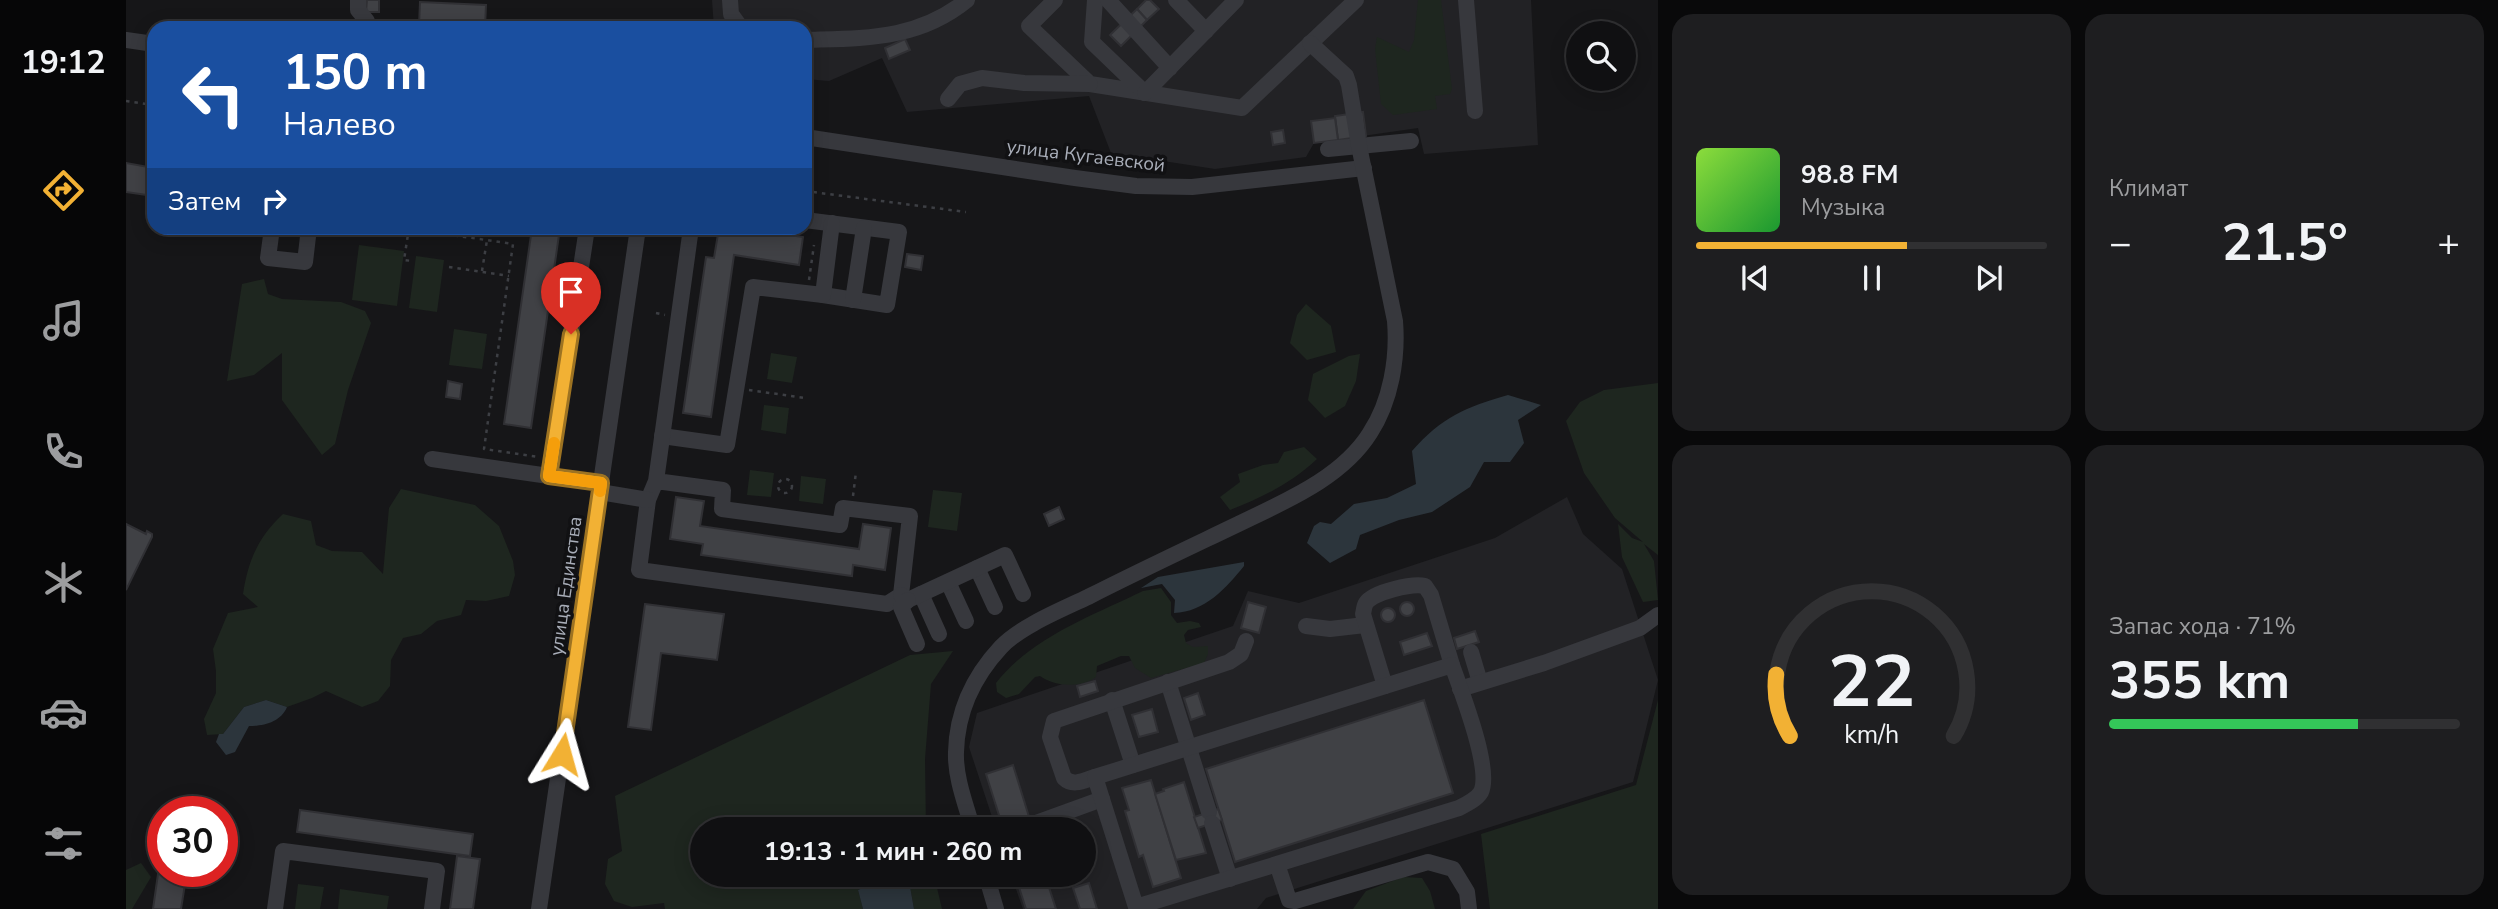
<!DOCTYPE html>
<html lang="ru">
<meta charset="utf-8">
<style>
body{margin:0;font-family:"Nunito Sans",sans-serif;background:#1e1e20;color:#f1f3f6;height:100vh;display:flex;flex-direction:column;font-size:26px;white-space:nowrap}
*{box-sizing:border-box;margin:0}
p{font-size:23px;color:#9c9d9f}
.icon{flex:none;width:38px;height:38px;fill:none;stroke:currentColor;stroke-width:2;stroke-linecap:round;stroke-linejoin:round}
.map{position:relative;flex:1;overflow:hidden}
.panel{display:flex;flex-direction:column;gap:14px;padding:14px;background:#09090a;width:840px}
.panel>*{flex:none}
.banner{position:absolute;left:21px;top:21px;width:665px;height:214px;border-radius:21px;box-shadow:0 4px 18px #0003,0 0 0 2px #303032;background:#1a4fa0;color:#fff;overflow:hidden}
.tools{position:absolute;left:1440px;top:21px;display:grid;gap:14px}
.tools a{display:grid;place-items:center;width:70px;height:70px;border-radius:50%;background:#101012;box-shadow:0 4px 18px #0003,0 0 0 2px #303032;font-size:35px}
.speed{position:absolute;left:21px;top:796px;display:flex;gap:14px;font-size:35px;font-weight:700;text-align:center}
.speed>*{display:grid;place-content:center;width:91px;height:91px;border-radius:50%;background:#101012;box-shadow:0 4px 18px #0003,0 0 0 2px #303032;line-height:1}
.speed .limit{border:10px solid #d22;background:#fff;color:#111}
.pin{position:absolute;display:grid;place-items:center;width:60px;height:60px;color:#fff;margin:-72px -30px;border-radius:50% 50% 50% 0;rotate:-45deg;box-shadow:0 0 7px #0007}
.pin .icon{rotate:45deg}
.me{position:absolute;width:77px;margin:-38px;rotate:8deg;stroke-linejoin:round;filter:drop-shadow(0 0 5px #0008)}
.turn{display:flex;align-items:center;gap:24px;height:147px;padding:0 21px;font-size:32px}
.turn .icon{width:91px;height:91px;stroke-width:2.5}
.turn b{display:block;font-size:49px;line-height:60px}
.then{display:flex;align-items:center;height:66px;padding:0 21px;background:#0003;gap:14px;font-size:26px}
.big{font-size:52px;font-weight:700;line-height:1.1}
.panel .widget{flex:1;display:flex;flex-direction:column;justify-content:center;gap:10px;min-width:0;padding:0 24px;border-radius:21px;background:#1e1e20}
.panel .dial{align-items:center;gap:0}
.dial svg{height:182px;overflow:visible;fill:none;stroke:#303032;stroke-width:7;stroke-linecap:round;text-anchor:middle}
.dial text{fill:#f1f3f6;stroke:none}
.song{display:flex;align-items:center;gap:21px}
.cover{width:84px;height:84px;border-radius:10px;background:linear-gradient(135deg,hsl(90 70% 55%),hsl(130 70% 35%))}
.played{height:7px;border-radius:4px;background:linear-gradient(90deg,#f2b134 60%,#303032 60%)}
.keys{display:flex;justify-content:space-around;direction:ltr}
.heat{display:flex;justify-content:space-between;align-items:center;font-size:38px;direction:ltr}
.charge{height:10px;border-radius:5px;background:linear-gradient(90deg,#34c759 71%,#303032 0)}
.panel .tiles{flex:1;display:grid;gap:14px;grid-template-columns:repeat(2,1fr)}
.trip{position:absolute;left:564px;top:817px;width:406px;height:70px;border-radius:35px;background:#101012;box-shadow:0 4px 18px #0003,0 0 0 2px #303032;font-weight:700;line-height:70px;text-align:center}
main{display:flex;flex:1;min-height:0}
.tab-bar{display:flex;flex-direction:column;width:126px;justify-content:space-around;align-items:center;background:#060607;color:#9c9d9f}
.tab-bar .icon{width:49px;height:49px}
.tab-bar .on{color:#f2b134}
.tab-bar b{font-size:32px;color:#f1f3f6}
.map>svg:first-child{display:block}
.built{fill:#222225}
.green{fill:#1e261f}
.water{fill:#2c353c}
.building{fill:#404145;stroke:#303034;stroke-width:2}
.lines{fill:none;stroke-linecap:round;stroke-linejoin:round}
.path{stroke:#3d3f44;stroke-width:2.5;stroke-dasharray:3.5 5;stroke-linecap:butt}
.minor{stroke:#37383d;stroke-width:16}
.route-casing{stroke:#9d7322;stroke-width:18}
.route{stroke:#f2b134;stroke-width:12}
.slow{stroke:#f59e0b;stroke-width:12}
.labels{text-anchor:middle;stroke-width:7;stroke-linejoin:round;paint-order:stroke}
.street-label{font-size:19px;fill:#a8adb8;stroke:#111113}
</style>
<main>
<nav class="tab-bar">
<b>19:12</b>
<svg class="icon on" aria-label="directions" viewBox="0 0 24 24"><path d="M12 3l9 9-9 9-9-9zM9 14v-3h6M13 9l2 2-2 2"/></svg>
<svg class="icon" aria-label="music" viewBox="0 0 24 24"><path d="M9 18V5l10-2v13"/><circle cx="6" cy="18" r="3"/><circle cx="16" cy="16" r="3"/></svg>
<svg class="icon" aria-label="phone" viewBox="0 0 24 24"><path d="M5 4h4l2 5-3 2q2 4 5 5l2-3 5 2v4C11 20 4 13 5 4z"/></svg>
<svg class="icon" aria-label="climate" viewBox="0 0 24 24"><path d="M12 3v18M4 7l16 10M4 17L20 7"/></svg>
<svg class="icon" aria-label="car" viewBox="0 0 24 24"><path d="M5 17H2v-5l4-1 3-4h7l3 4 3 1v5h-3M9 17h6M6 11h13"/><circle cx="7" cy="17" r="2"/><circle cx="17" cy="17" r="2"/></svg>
<svg class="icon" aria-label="filters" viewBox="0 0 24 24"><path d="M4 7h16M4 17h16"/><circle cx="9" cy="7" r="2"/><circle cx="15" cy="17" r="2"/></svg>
</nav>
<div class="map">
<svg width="1532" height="909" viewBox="0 0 1532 909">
<rect width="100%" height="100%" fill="#161618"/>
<g class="built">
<polygon points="586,0 1405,0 1412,145 1298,154 1292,128 1188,143 1180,157 1089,169 985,153 963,96 781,112 756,58 703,81 679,79 679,28 588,28"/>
<polygon points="1441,497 1457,534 1496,569 1532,680 1507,782 1140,898 1131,909 897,909 885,875 957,875 957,830 870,829 843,747 851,713 1107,626 1122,591 1173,603 1369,538"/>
</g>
<g class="green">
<polygon points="1292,0 1315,0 1326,89 1324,94 1309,96 1311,109 1267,115 1255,104 1249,49 1251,37 1283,52 1288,40"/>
<polygon points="233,245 278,251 271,306 226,300"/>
<polygon points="290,256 318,260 311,312 283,308"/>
<polygon points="138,279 142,294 156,299 215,302 239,311 245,323 222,390 209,444 196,455 156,400 156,353 128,375 101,381 116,284"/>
<polygon points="1180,304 1205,326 1210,352 1181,360 1164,343 1171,315"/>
<polygon points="328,329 361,334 356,369 323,365"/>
<polygon points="645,353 671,357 666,383 641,379"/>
<polygon points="1234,354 1230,381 1219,406 1199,418 1182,400 1187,374 1223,356"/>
<polygon points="1532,383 1532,555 1518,544 1528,561 1532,600 1517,602 1496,557 1492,524 1506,538 1517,542 1489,518 1458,473 1440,421 1454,402 1478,390"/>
<polygon points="638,405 663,408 660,434 635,430"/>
<path d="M1178,447L1191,459C1164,484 1137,497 1104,510L1094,497L1114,482L1112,474L1137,465L1152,463L1158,452Z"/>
<polygon points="624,470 648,473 645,497 621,495"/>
<polygon points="675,476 700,479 697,504 673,501"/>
<path d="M275,489L349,505L373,526L387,561L389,575L383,596L360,601L340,600L335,615L311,621L295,634L277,638L265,660L264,686L252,701L236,707L200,691L186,698L161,707L140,700L118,707L97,734L81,735L78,719L90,693V671L87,649L102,613L132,607L117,594C122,561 132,537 157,514L185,521L190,545L206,551L236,552L257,574L263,508Z"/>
<polygon points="807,490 836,493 831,531 802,527"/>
<path d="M1035,588L1045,602V615L1051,623L1064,621L1073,623L1075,627L1062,630L1058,635L1060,643L1067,647L1082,646V654L1078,663L1025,678L1009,668L1003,656H995L971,666L970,677C955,688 929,687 914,676L909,677L893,694L880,698L871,692L870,683C906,637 966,616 1017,591Z"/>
<polygon points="827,651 805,684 799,759 800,829 576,830 576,875 766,875 732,890 737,909 539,909 538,903 506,907 488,901 479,884 482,859 496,851 489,796 784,655"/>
<polygon points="1532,700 1532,909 1364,909 1355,834 1510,785"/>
<polygon points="15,863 25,877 6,909 0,909 0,870"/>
<polygon points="782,875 808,875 816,909 788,909"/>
<polygon points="1277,877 1296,878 1304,891 1309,909 1227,909 1240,891"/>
<polygon points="172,884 198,887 194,909 169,909"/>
<polygon points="214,889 263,896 261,909 212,909"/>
</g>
<g class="water">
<path d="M1382,395L1415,405L1392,420L1398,443L1384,462H1358L1344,487L1306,512L1273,520L1234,535L1230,549L1204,563L1181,543L1188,526L1194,522L1205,524L1228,504L1261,498L1290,484L1286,451C1316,417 1340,407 1382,395Z"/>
<path d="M1118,562V566C1100,588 1079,612 1048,613L1049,600L1036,584L1015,588L1032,577Z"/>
<path d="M140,700L161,707C155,722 138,726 123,726L109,752L100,755L90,742L93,734H97L118,707Z"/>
<polygon points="766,875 782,875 788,909 737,909 732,890"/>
</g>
<g class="building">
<polygon points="241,0 253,0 253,12 240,12"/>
<polygon points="1020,0 1024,0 1033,9 1021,20 1011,9"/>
<polygon points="294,2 360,5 359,28 293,26"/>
<polygon points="1011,9 1021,20 995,46 984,35"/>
<polygon points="779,39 784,50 763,59 759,48"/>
<polygon points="1237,112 1240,136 1212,140 1209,116"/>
<polygon points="1209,118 1212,140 1188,143 1185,121"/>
<polygon points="1157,130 1159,143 1147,145 1145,132"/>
<polygon points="0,163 28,168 28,196 0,192"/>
<polygon points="406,228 424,228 423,234 433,235 405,428 378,424"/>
<polygon points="593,228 613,228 677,237 673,265 608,255 585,417 557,413 580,257 588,258"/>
<polygon points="781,254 797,256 795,270 779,267"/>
<polygon points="322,381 336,384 334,399 320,397"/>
<polygon points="550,497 578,501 574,526 733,549 737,524 765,528 759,570 727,565 726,576 575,555 577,544 544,539"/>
<polygon points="933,507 938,519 923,526 918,514"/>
<polygon points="0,524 20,534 21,531 26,534 26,537 0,590"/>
<circle cx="1281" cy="609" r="7"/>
<polygon points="1122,602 1140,607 1133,633 1115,628"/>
<polygon points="519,604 598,614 591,660 535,653 525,730 502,727"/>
<circle cx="1262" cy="615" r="7"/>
<polygon points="1349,631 1353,642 1331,649 1328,638"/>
<polygon points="1301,633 1306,646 1278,655 1274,642"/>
<polygon points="969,681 972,691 954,697 951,686"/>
<polygon points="1072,693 1079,715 1065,720 1058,698"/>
<polygon points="1298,700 1327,793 1109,862 1080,769"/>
<polygon points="1026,709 1032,732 1013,737 1006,715"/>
<polygon points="887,765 904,820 877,828 860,774"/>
<polygon points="1025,780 1055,878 1027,887 1017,855 1013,857 999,811 1003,810 996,788"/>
<polygon points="1058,782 1080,853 1050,860 1029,794 1038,791 1037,789"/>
<polygon points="42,805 70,809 69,812 41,812"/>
<polygon points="1092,809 1096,820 1072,828 1068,817"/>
<polygon points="174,810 347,834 344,856 171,832"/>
<polygon points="37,839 37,872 61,872 55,909 27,909"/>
<polygon points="331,856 354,859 347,909 324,909"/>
<polygon points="889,875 919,875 930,909 900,909"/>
<polygon points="963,883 971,909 954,909 947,888"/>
</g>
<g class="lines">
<g class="path">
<polyline points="0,101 28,105"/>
<polyline points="679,191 840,212"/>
<polyline points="278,228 387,244 358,449 412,457"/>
<polyline points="283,228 278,260 286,261"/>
<polyline points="658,228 668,229"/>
<polyline points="323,267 383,276"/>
<polyline points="356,271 361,240"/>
<polyline points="683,280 688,245"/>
<polyline points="530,313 539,315"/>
<polyline points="623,390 679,398"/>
<circle cx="659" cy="486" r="7"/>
<polyline points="727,496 730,472"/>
</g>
<g class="minor">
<polyline points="232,0 232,10 241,21 241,28"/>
<polyline points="604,0 605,14 615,28"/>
<polyline points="929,0 903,26 964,84 1116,108 1230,0"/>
<polyline points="969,0 966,42 1019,93"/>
<polyline points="982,0 1044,68"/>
<polyline points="1050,0 1080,31"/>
<polyline points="1340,0 1349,111"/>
<polyline points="0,40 28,44"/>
<path d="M679,40C739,38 792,40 841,0"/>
<polyline points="1019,93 1110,0"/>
<polyline points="822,99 834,84 856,78 898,83 964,84"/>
<polyline points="679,137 949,178 1010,186 1066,187 1238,168"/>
<polyline points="1202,149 1285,141"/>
<polyline points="679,220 773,232 761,305 697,295"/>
<polyline points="146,228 142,258 179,262 183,228"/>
<polyline points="727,300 738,228"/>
<polyline points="536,436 601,445 627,287 697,295 706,223"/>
<polyline points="306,459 423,476 461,228"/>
<polyline points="423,476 475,483"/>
<polyline points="530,481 597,490 596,509 714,525 717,508 784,516 775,595 761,604 513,570 522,500 530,481 565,228"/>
<polyline points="474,492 522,500"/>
<polyline points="851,568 869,607"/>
<polyline points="822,582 840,621"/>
<polyline points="795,594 813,634"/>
<polyline points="775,595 782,600 879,555 897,594"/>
<polyline points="782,600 775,607 791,644"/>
<polyline points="1180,626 1204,629 1239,625"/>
<polyline points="1345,652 1354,682"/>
<polyline points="1042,682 1083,812"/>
<path d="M1259,686L1237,614C1238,610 1238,606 1240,603C1247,592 1287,583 1299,586L1305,595L1326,665"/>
<polyline points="1334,689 1418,663 1514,628 1532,615"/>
<polyline points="986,700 1007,765"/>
<path d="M969,777C959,780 947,787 938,778L924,737L928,721L1103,662L1115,654L1120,641"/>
<polyline points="1086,823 1104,879"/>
<path d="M847,830C840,805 829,778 830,752C831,712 848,676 875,647C895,626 935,610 962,597C1017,569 1073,543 1129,516C1171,496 1219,473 1244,433C1265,401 1272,358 1269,321L1233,146L1223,85L1220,76L1184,43"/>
<polyline points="891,830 976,799"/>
<path d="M1151,864L1010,907L969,777L1326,665C1335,691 1366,769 1355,792C1351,799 1341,804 1333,808L1151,864L1163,900L1169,901L1302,862L1327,869L1341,892L1343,909"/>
<polyline points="860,875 870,909"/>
<polyline points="149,909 157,851 311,871 306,909"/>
<polyline points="413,909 512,228"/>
</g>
</g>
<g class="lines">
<defs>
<polyline id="route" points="436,754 475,483 423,476 445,334"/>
</defs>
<use href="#route" class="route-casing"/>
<use href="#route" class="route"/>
<polyline class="slow" points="428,443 423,476 475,483 474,491"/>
</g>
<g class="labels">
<g class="street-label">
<text transform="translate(960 155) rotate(7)" y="7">улица Кугаевской</text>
<text transform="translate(439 586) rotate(-82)" y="7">улица Единства</text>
</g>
</g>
</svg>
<div class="tools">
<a><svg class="icon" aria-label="search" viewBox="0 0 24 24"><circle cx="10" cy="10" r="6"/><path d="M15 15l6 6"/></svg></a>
</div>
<div class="speed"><div class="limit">30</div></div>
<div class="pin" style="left:445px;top:334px;background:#d93025"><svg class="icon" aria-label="arrive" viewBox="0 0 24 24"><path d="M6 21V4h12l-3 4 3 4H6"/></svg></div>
<svg class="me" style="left:436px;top:754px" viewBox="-20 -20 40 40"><path d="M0-17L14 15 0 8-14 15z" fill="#f2b134" stroke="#fff" stroke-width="4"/></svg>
<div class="trip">19:13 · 1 мин · 260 m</div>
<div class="banner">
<div class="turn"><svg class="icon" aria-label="left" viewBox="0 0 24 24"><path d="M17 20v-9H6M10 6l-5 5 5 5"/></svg><div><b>150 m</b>Налево</div></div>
<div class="then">Затем<svg class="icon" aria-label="right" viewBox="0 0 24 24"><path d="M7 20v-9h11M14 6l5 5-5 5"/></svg></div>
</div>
</div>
<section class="panel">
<div class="tiles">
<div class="widget">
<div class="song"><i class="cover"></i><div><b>98.8 FM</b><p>Музыка</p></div></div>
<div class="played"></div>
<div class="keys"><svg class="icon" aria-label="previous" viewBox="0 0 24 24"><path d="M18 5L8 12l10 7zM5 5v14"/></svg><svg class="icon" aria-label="pause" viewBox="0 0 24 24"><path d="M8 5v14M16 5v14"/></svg><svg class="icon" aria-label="next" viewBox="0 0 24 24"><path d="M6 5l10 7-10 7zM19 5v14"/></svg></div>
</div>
<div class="widget"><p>Климат</p>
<div class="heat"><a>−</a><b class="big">21.5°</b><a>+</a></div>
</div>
<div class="widget dial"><svg viewBox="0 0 100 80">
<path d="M14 69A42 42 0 1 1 86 69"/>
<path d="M14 69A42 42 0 0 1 8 42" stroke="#f2b134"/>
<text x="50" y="56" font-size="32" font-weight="700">22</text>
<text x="50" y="72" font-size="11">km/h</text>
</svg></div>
<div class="widget"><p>Запас хода · 71%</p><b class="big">355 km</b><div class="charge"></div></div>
</div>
</section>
</main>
